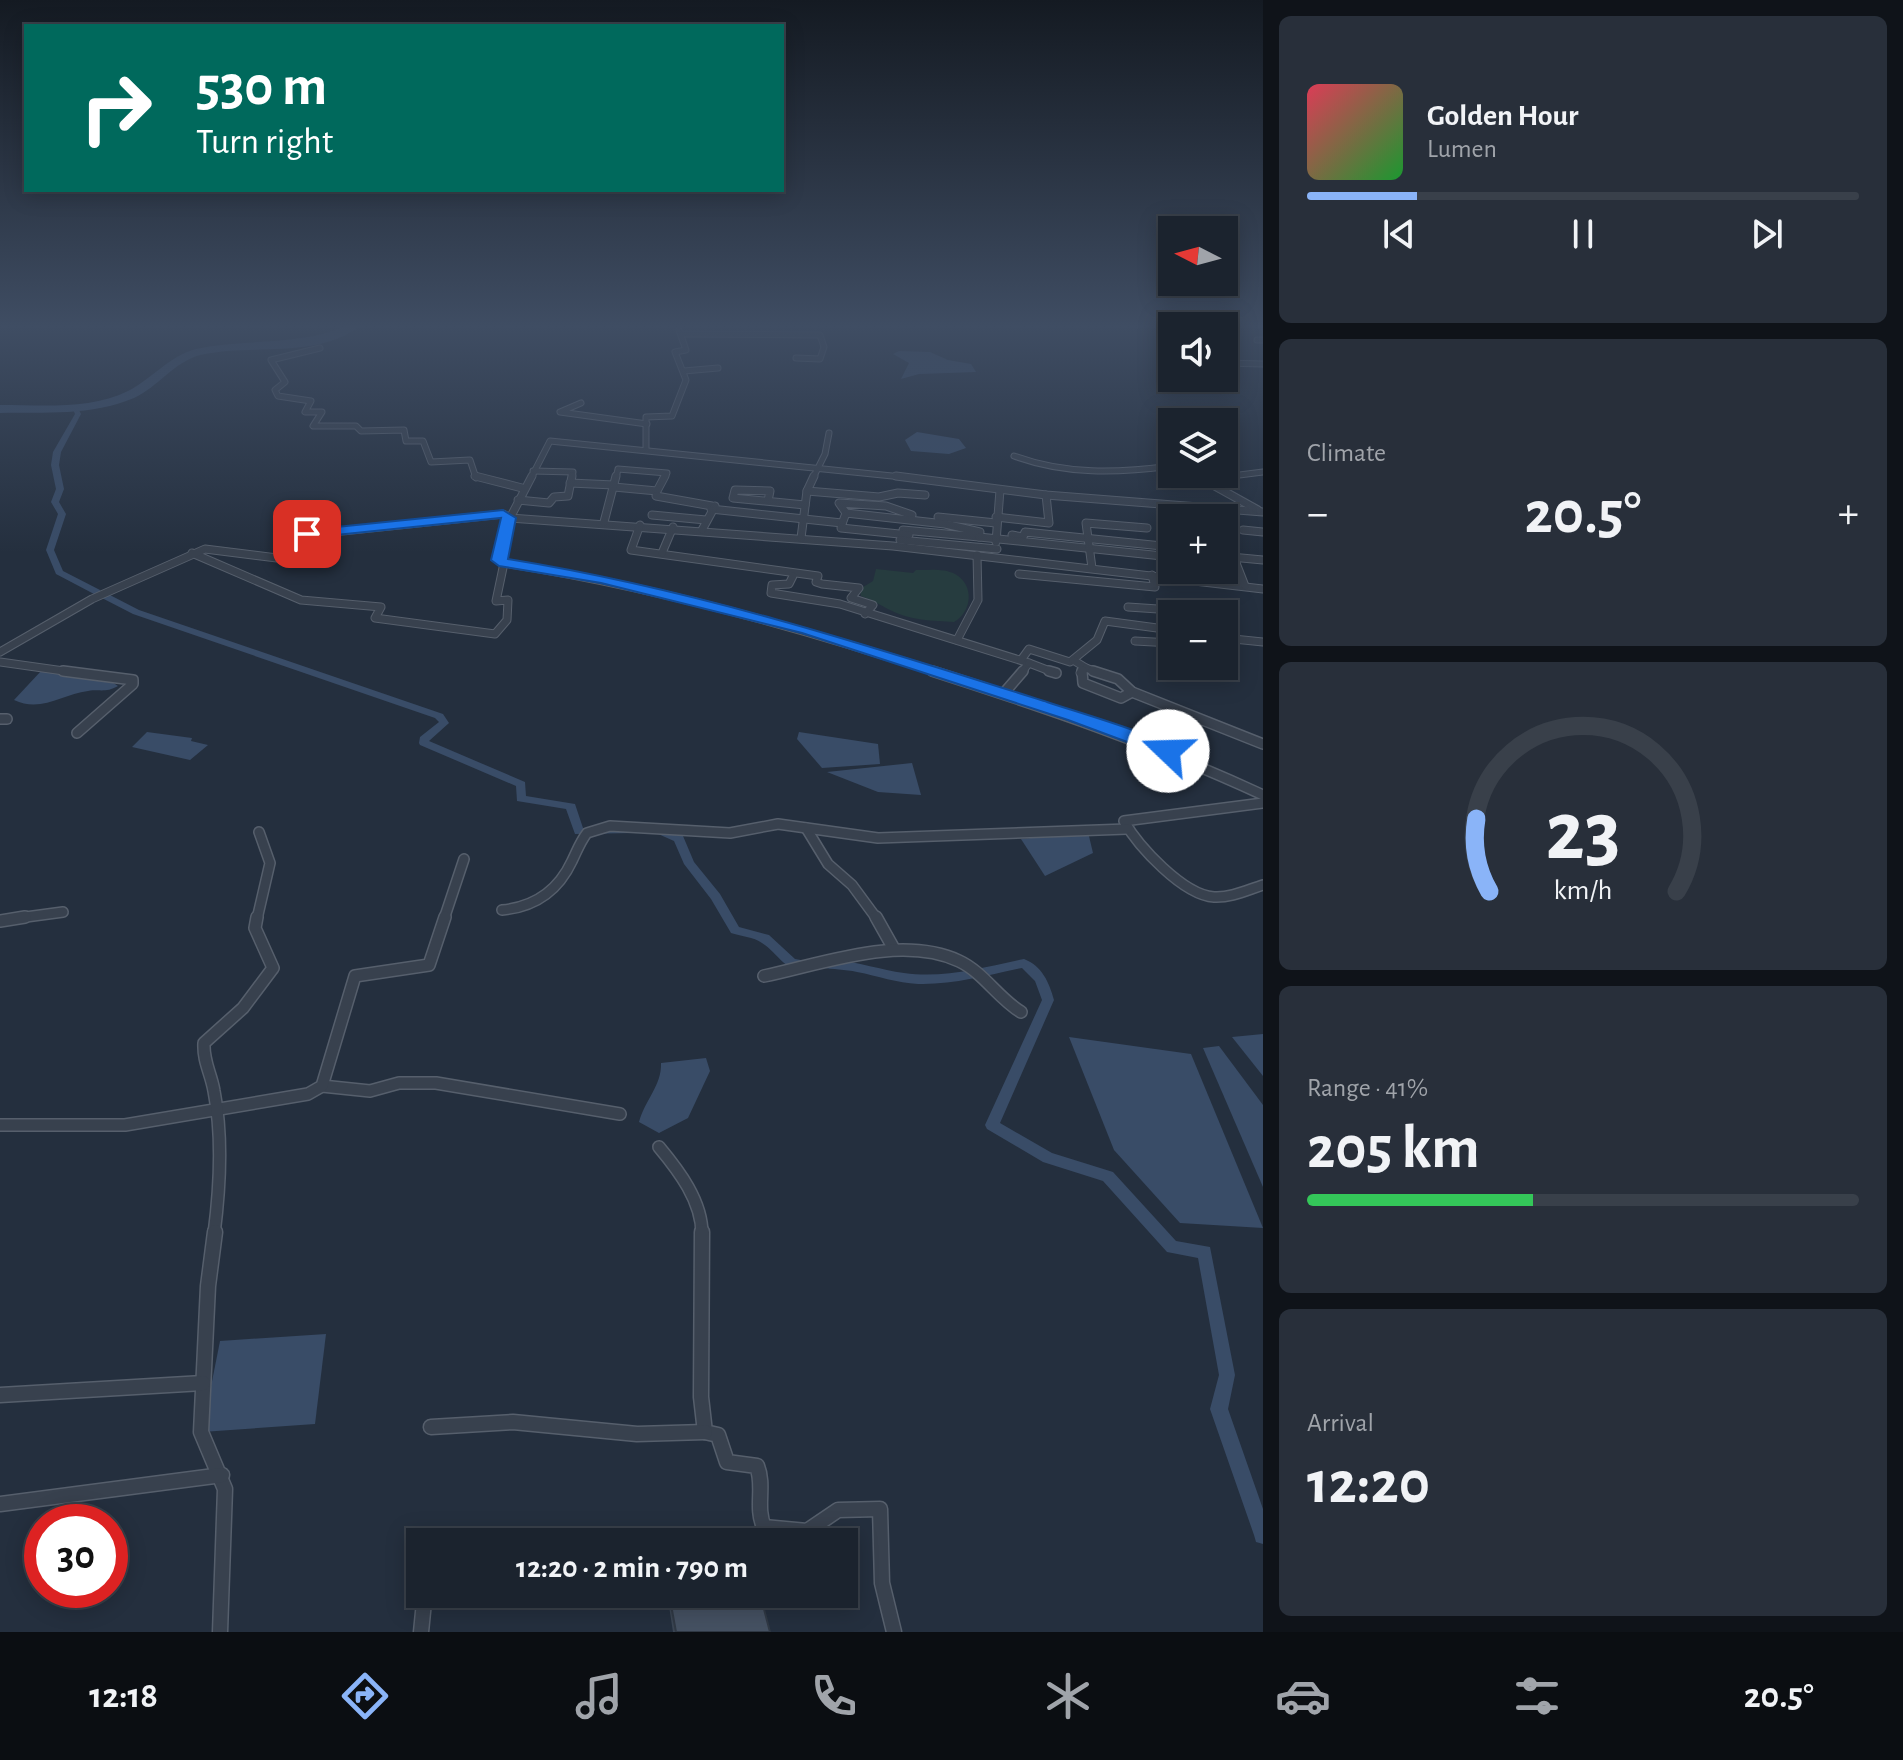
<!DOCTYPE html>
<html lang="en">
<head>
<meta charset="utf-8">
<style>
  :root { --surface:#1b232e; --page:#282f3a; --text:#f1f3f6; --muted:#a0a4aa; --line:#39404a; --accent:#8ab4f8 }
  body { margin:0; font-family:"Alegreya Sans",sans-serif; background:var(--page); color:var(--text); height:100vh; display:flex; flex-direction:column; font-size:30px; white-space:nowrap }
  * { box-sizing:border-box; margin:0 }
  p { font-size:26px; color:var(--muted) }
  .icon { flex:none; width:44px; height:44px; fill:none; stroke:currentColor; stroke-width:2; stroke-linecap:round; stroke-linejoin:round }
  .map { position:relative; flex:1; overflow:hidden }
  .panel { display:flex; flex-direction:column; gap:16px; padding:16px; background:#0f1319; width:640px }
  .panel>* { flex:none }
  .hud { position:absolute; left:24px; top:24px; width:760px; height:168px; border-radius:0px; box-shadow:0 4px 20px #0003,0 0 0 2px var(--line); background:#00695c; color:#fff; overflow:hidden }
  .needle { width:52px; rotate:276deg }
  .tools { position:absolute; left:1158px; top:216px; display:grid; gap:16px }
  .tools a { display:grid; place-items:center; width:80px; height:80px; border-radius:0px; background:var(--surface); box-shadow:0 4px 20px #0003,0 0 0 2px var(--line); font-size:40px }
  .speed { position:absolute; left:24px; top:1504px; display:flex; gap:16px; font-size:40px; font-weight:700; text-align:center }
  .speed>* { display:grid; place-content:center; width:104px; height:104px; border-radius:50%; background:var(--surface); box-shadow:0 4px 20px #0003,0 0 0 2px var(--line); line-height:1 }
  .speed .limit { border:12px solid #d22; background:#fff; color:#111 }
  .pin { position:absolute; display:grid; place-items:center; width:68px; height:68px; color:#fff; margin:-34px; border-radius:16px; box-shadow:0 4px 12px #0006 }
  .me { position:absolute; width:88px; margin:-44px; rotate:291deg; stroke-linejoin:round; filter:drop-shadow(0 0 6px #0008) }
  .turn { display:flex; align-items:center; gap:28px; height:168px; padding:0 40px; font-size:36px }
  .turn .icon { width:104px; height:104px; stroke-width:2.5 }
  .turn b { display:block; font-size:56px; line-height:68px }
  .big { font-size:60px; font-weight:700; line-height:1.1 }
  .panel .widget { flex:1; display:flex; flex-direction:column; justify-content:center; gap:12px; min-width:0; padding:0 28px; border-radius:12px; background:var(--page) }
  .panel .dial { align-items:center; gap:0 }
  .dial svg { height:208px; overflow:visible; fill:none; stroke:var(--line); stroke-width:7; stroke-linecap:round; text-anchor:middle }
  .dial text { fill:var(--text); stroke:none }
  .song { display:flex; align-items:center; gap:24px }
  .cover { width:96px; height:96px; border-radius:12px; background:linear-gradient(135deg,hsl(350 70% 55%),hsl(130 70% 35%)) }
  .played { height:8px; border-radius:4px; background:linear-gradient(90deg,var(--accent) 20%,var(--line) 20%) }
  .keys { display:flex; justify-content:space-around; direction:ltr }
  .heat { display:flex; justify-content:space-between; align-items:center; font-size:44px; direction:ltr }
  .charge { height:12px; border-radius:6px; background:linear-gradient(90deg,#34c759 41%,var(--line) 0) }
  .trip { position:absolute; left:406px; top:1528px; width:452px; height:80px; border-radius:0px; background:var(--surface); box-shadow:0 4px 20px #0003,0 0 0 2px var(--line); font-weight:700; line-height:80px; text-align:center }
  .dock { display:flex; height:128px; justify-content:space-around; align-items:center; background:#0b0e12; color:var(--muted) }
  .dock .icon { width:56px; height:56px }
  .dock .active { color:var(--accent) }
  .dock b { font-size:36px; color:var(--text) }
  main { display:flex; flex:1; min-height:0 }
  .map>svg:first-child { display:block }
  .green { fill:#263c3f }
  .water { fill:#394c67 }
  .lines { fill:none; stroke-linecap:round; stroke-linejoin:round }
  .canal { fill:#394c67; fill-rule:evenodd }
  .river { fill:#394c67; fill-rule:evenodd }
  .minor-far4-casing { stroke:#565f6c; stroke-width:7 }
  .minor-far3-casing { stroke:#565f6c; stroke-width:9 }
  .minor-far2-casing { stroke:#565f6c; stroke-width:12 }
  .minor-far1-casing { stroke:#565f6c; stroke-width:14 }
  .minor-casing { stroke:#565f6c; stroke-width:17 }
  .minor-far4 { stroke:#38414e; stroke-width:5 }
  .minor-far3 { stroke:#38414e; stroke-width:7 }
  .minor-far2 { stroke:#38414e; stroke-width:9 }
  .minor-far1 { stroke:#38414e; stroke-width:11 }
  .minor { stroke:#38414e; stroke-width:14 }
  .wall { fill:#3b4654 }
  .building { fill:#455162; stroke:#303945; stroke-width:2 }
  .route { fill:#1a73e8; stroke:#114b97; stroke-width:2 }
</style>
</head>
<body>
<main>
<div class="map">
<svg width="1263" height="1632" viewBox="0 0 1263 1632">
  <rect width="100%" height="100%" fill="#242f3e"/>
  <!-- green -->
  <path class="green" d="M876 569 913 573 916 570C929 570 944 568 955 574 975 585 972 612 954 622 934 621 908 620 890 610 880 605 873 600 861 596L860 589 873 581Z"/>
  <!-- water -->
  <g class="water">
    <path d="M899 351 930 352 948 360 971 364 976 372 919 374 901 379 909 363 893 354Z"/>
    <path d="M917 432 959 439 966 448 949 454 911 451 905 440Z"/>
    <path d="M42 670 109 680 118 686C106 693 101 689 88 691 63 694 41 713 14 700Z"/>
    <path d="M147 732 192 738 191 741 208 745 190 760 132 747Z"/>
    <path d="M799 732 878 744 880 764 822 768 797 739Z"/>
    <path d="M912 763 921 795 878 792 827 772Z"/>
    <path d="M1088 832 1093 853 1045 876 1021 839Z"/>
    <path d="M1263 1034V1076L1232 1037Z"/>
    <path d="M1069 1037 1191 1054 1263 1228 1180 1223 1114 1150Z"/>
    <path d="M1219 1046 1263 1105V1187L1203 1048Z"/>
    <path d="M706 1058 710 1071 688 1118 659 1133 639 1122C645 1100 662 1085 661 1063Z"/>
    <path d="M326 1334 315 1424 202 1432 220 1341Z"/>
  </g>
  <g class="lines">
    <!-- canal -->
    <g class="canal">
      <path d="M75 405 77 406 81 414 61 452 59 465 64 489 59 502 66 514 54 550 63 571 100 590 101 593H106L139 610 443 714 449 723 429 741 525 782 526 796 575 804 583 828H630L636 831 634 833 575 834 566 809 517 801 516 786 420 745 419 743 420 737 439 722 435 718 133 614 100 597 99 594H94L56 574 46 550 58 514 51 502 56 489 51 465 53 452 75 414 72 407Z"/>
      <path d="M660 828 683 836 694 862 720 894 739 927 769 935 795 959 812 962 814 965 812 968C782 973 783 957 762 943 754 937 740 936 731 933L711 899 684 864 674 841 656 833 654 831Z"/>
      <path d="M1024 959C1042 966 1049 982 1054 1000L1000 1123 1052 1153 1113 1172 1176 1241 1210 1247 1235 1375 1228 1409 1263 1509V1544L1256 1542 1254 1535 1210 1409 1219 1375 1198 1258 1167 1252 1103 1181 1043 1162 987 1129 985 1125 1042 1000 1035 981 1022 968C988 975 953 985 918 984 897 983 878 976 857 972 845 969 833 970 821 967L819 964 821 961 836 960C859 962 881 970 904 973 944 979 985 967 1024 959Z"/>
    </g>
    <!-- river -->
    <path class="river" d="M348 325H361C318 360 251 343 200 355 174 362 158 387 134 398 92 416 44 412 0 413V405C42 405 90 410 128 391 152 379 169 356 196 349 247 338 299 347 348 325Z"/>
    <defs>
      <g id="minor-far4">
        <path d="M681 334 820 335 824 347 820 359 796 358"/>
        <path d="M1257 340H1263"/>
        <path d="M320 348 271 360 285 382 275 390 278 396 311 401 305 412H322L313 426H356L361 431 404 430 406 441H423L431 462 470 460 476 478"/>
        <path d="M1224 363 1263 364"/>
        <path d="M684 371 718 368"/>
        <path d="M581 403 560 412 647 424"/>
        <path d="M646 449V417L672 416 686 380 675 352 686 350 679 330"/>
        <path d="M1014 456C1066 475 1117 473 1172 466"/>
        <path d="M533 471 573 472 572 478"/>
        <path d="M1194 474 1201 478"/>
        <path d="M531 478 550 441 912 478"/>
        <path d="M616 478 618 469 667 473 664 478"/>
        <path d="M813 478 825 454 829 433"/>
        <path d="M1216 478 1263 472"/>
      </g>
      <g id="minor-far3">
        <path d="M475 476 522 488"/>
        <path d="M532 476 510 518 893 546 1263 589"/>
        <path d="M896 476 1046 495 1263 512"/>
        <path d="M1198 476 1204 480 1230 476"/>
        <path d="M1204 480 1258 510"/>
        <path d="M570 483 614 485"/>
        <path d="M614 487 657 491 665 476"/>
        <path d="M807 491 879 497 898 493 925 495"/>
        <path d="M656 496 712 506"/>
        <path d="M518 500 549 503 554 497 568 496 572 476"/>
        <path d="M768 501 770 491 735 490 733 498 805 505"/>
        <path d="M711 509 842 523"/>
        <path d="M846 513 839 503 886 506 912 515"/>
        <path d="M652 515 706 520"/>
        <path d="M938 517 996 523"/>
        <path d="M996 517 1049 523 1046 495"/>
        <path d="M604 522 616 476"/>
        <path d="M842 524 846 513 945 524 980 532 979 537 903 530V534"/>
        <path d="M640 525 631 550 818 576 816 582 822 584 859 588 851 598 873 605 865 614"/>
        <path d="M841 528 909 535"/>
        <path d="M702 530 715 506"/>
        <path d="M1243 530 1263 532"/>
        <path d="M1012 535 1023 537 1025 532 1172 547"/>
        <path d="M979 537 1172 557"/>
        <path d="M801 538 807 491 814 476"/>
        <path d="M900 540 997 549"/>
        <path d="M996 542 1000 490"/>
        <path d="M1224 549 1236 563 1245 586"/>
        <path d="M192 553 301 600 381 607 375 618 495 634 507 620 508 600 496 601 504 563"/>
        <path d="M662 553 673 527"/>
        <path d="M1231 557 1263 560"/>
        <path d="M1092 568 1086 523 1147 528"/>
        <path d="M1019 574 1155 587 1152 575"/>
        <path d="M793 576 789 584 772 585 771 593 840 604 1029 663 1021 673"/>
        <path d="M1128 607 1158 609 1172 617"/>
        <path d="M1224 638 1263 642"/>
        <path d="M957 640 978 600 977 555"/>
        <path d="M1135 641 1172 643"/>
        <path d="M0 652 92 599 205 549 285 559 297 551 305 535 503 514 510 518 498 560 504 563C652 586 796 626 938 673"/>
        <path d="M1021 660 1029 649 1070 662 1097 640 1105 621 1172 630"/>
        <path d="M1073 660 1086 668 1080 673"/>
        <path d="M0 662 78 673"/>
        <path d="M1029 663 1055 673"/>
        <path d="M1086 668 1099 673"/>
      </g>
      <g id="minor-far2">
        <path d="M63 671 133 680V684L77 733"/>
        <path d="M932 671C1047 708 1153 744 1263 795"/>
        <path d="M1049 671 1056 673"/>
        <path d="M1082 671 1083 683 1121 698 1132 692"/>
        <path d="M1093 671 1118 679 1132 692 1263 744"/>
        <path d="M1004 693 1023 671"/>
        <path d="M0 719H7"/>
        <path d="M1263 803 1124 821C1138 846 1183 895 1214 897 1231 898 1247 890 1263 885"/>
        <path d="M806 828 828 864 852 885 877 919"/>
        <path d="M502 910C535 907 558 891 572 861 577 851 580 842 587 833L610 826 730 833 778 824 878 838 1127 829"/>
        <path d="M11 919 63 912"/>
        <path d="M257 919 270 863 259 832"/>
        <path d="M444 919 464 859"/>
      </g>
      <g id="minor-far1">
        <path d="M876 917 894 949"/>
        <path d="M0 921 25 917"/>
        <path d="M764 976C822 964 901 934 959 961 983 972 998 998 1021 1012"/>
        <path d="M322 1086 370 1091 399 1083H436L620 1114"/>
        <path d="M0 1125H125L308 1094 322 1086 355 976 429 965 445 917"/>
        <path d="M659 1147C679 1171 702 1201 702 1234"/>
        <path d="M214 1234C220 1188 223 1137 214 1091 211 1073 203 1062 204 1043L243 1008 273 968 255 928 257 917"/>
      </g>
      <g id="minor">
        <path d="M215 1232 208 1286 201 1432 225 1489 220 1632"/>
        <path d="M702 1232 701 1397 705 1432 718 1435 727 1462 757 1466C765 1486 755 1507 764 1527L807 1531 838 1510 880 1509 882 1583 894 1632"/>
        <path d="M0 1395 203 1383"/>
        <path d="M431 1427 513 1422 637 1434 705 1432"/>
        <path d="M0 1504 222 1475"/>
        <path d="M421 1632 424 1602"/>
      </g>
    </defs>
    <!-- minor-far4 casing -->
    <use href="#minor-far4" class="minor-far4-casing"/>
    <!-- minor-far3 casing -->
    <use href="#minor-far3" class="minor-far3-casing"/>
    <!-- minor-far2 casing -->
    <use href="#minor-far2" class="minor-far2-casing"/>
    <!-- minor-far1 casing -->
    <use href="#minor-far1" class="minor-far1-casing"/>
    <!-- minor casing -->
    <use href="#minor" class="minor-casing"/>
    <!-- minor-far4 -->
    <use href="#minor-far4" class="minor-far4"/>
    <!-- minor-far3 -->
    <use href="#minor-far3" class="minor-far3"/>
    <!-- minor-far2 -->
    <use href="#minor-far2" class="minor-far2"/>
    <!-- minor-far1 -->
    <use href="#minor-far1" class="minor-far1"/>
    <!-- minor -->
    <use href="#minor" class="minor"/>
  </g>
  <!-- wall -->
  <path class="wall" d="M669 1594 770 1632H673L669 1606Z"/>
  <!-- building -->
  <path class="building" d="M669 1594H760L770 1632H676Z"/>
  <!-- sky -->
  <linearGradient id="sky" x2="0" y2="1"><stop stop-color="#141a22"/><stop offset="0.59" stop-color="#3f4d63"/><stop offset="1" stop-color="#3f4d63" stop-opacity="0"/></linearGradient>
  <rect width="1263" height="553" fill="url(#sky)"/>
  <!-- route -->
  <path class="route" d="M503 510 516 518 508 559C694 589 868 645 1047 702 1073 711 1162 736 1177 751L1168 756 1162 755 1068 720 802 633 601 583 499 566 491 560 501 518 307 538 301 534 307 530Z"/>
</svg>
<div class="tools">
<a><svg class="needle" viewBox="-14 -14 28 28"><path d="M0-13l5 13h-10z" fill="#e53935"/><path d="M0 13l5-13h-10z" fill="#a0a4aa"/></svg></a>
<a><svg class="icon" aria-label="sound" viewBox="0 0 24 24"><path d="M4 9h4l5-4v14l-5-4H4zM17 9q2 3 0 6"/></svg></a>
<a><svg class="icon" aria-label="layers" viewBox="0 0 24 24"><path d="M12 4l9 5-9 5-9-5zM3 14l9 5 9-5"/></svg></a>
<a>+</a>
<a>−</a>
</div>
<div class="speed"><div class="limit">30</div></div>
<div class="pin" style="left:307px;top:534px;background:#d93025"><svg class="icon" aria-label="arrive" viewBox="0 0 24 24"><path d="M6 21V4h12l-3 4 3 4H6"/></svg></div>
<svg class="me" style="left:1168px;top:751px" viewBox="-20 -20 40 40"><circle r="19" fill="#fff"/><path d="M0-13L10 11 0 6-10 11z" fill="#1a73e8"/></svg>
<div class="trip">12:20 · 2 min · 790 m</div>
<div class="hud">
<div class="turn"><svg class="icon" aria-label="right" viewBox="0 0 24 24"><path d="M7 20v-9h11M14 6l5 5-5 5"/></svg><div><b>530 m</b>Turn right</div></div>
</div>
</div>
<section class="panel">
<div class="widget">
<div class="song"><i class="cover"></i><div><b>Golden Hour</b><p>Lumen</p></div></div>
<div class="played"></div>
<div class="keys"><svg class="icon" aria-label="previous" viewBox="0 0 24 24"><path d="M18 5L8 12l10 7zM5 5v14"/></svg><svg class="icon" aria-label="pause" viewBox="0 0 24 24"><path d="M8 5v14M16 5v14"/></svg><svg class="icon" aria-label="next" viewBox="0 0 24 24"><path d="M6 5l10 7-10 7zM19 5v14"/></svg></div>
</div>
<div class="widget"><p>Climate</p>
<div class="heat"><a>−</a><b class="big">20.5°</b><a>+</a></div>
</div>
<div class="widget dial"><svg viewBox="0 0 100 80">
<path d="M14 69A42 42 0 1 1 86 69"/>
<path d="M14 69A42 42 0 0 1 9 41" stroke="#8ab4f8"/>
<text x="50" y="56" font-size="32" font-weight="700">23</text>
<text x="50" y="72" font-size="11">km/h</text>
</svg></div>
<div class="widget"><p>Range · 41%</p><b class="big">205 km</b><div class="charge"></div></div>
<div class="widget"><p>Arrival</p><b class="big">12:20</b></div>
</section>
</main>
<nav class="dock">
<b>12:18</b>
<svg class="icon active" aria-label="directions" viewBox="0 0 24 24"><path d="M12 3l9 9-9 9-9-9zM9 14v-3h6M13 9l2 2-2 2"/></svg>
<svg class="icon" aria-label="music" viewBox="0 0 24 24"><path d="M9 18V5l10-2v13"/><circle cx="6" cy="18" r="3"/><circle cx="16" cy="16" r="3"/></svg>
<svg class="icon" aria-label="phone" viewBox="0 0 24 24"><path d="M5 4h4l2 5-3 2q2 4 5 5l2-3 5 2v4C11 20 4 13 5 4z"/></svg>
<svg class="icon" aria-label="climate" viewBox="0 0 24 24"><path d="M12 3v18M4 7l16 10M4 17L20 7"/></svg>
<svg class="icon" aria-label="car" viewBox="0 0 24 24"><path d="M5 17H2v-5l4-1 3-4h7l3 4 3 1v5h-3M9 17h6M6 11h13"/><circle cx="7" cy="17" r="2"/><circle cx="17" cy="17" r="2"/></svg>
<svg class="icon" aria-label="filters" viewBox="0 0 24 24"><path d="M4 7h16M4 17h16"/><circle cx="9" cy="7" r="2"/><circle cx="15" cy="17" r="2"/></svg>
<b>20.5°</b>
</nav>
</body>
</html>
